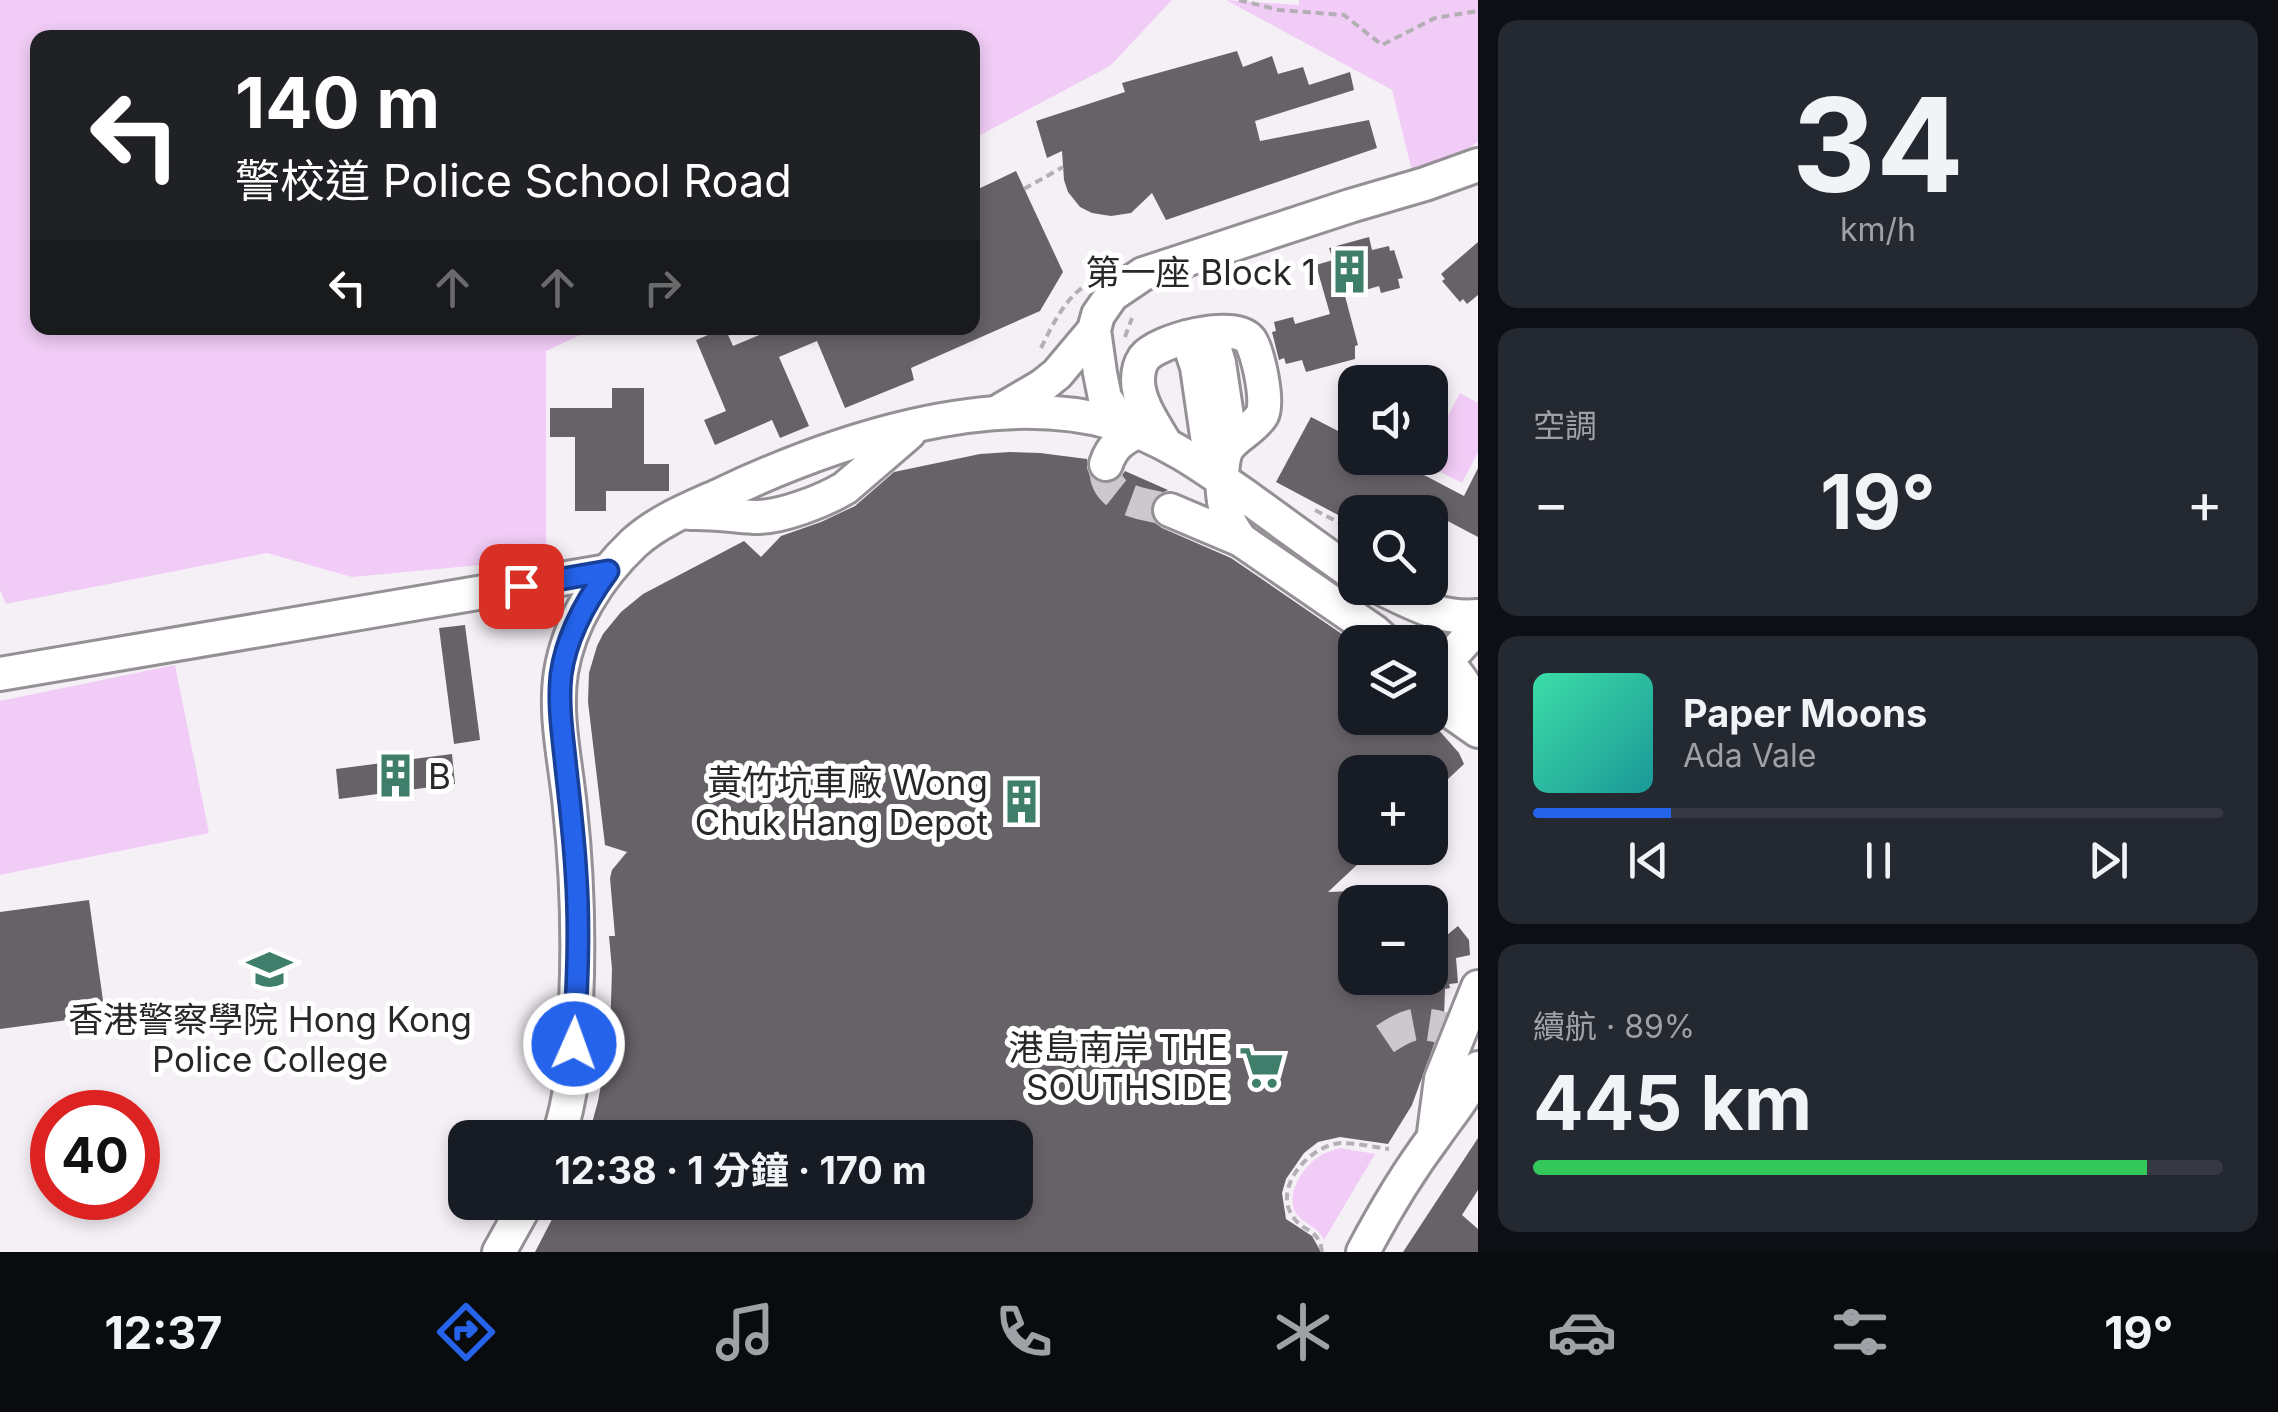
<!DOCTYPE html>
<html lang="zh-TW">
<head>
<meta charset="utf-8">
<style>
  :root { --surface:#171b24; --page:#242831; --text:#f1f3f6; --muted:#9ea1a6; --line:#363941; --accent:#2563eb }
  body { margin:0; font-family:Inter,"Noto Sans TC",sans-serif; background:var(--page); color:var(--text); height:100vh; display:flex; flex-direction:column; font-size:38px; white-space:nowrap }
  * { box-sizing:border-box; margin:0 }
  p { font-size:32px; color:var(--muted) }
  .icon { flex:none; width:55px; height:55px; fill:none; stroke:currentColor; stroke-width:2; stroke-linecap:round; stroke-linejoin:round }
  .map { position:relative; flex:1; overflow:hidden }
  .side { display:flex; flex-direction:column; gap:20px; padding:20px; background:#0d0f14; width:800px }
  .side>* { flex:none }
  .top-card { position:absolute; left:30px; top:30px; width:950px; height:305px; border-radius:20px; box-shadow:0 5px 15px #0003; background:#202124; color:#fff; overflow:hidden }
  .tools { position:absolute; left:1338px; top:365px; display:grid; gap:20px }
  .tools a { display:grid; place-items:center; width:110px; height:110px; border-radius:20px; background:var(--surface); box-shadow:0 5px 15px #0003; font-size:50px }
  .speed { position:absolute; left:30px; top:1090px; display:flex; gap:20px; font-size:50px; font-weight:700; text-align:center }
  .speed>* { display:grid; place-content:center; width:130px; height:130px; border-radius:50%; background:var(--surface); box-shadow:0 5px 15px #0003; line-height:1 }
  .speed .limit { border:15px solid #d22; background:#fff; color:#111 }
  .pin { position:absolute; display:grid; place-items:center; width:85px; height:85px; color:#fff; margin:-42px; border-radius:20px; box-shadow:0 5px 15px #0006 }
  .me { position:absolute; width:110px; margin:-55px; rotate:2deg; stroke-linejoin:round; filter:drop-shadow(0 0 8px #0008) }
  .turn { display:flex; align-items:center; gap:35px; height:210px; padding:0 40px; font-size:45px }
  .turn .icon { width:130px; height:130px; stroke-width:2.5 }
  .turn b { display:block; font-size:70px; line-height:85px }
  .lanes { display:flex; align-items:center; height:95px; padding:0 40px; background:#0003; justify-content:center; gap:50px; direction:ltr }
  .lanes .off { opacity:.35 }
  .big { font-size:75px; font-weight:700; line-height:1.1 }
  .side .widget { flex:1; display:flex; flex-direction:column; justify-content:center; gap:15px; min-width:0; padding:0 35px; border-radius:20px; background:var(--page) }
  .side .dial { align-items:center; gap:0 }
  .dial b { font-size:130px; line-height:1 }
  .song { display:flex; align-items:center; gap:30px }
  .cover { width:120px; height:120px; border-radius:15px; background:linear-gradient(135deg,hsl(160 70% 55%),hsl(180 70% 35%)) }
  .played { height:10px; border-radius:5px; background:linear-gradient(90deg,var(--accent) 20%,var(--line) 20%) }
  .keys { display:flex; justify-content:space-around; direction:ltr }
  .heat { display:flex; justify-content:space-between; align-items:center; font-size:55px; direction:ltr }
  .charge { height:15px; border-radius:8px; background:linear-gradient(90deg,#34c759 89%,var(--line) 0) }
  .trip { position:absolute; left:448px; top:1120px; width:585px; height:100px; border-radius:20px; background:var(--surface); box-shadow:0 5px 15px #0003; font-weight:700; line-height:100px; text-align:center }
  .tabs { display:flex; height:160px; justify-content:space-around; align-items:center; background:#090b0e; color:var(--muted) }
  .tabs .icon { width:70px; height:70px }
  .tabs .active { color:var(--accent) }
  .tabs b { font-size:45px; color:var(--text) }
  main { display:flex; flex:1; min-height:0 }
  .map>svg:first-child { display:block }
  .green { fill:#f1ccf6 }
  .building { fill:#676268 }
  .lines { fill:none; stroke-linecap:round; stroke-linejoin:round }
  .minor-tunnel { stroke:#ccc8cd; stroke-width:32; stroke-dasharray:32 16; stroke-linecap:butt }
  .minor-casing { stroke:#959096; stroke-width:38 }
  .path { stroke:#b3afb4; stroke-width:4; stroke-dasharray:8 5; stroke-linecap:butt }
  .minor { stroke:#fff; stroke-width:32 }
  .route-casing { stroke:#184099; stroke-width:25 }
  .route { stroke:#2563eb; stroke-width:18 }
  .labels { text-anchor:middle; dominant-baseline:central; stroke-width:10; stroke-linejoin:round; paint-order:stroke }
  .poi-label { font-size:35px; fill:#29272a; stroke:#fff; text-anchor:end }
</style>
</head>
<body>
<main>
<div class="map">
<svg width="1478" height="1252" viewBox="0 0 1478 1252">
  <rect width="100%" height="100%" fill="#f5f0f6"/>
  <!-- green -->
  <g class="green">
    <path d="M0 0H1172L1110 66 973 139 972 38H38V328H595L546 351V559L352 577 267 553 6 604 0 590Z"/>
    <path d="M1226 0 1299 5V0H1478V142L1415 183 1392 90Z"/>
    <path d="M1460 393 1478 403V452L1462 483 1423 463 1426 458H1430V450Z"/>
    <path d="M175 665 209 833 0 875V701Z"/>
    <path d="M1340 1148 1375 1154 1324 1240C1318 1226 1303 1224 1296 1213 1284 1192 1306 1162 1325 1153 1329 1151 1335 1150 1340 1148Z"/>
  </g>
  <!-- building -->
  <g class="building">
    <path d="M1237 51 1243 67 1272 56 1278 74 1303 67 1309 85 1350 72 1354 90 1255 121 1260 141 1369 120 1377 148 1166 220 1152 193 1131 213 1111 216 1092 213 1080 207 1068 192 1064 180 1062 151 1047 158 1036 121 1125 92 1122 83Z"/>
    <path d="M1016 171 1063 272 1040 311 911 368 914 380 845 408 817 341 779 357 809 426 780 438 772 420 715 445 704 420 726 411 696 340 725 328 733 346 776 328H972V192Z"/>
    <path d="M1369 237 1372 250 1389 246 1390 251 1394 250 1403 278 1398 279 1400 288 1381 293 1379 286 1345 296 1358 345 1355 346V359L1306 372 1302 360 1286 364 1284 358 1279 360 1272 332 1276 331 1274 322 1293 317 1295 324 1330 314 1316 265 1333 260 1329 248Z"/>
    <path d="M1478 242V295L1467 304 1463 299 1460 302 1442 281 1445 279 1441 274Z"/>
    <path d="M612 388H644V464H669V491H606V511H575V437H550V408H612Z"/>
    <path d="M1355 405V458H1409L1405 465 1464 496 1478 468V537L1404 498 1396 512H1355V524L1276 482 1311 417 1340 432Z"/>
    <path d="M1010 452 1040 453 1087 459V468L1090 476 1098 482 1110 483 1119 479 1125 471 1168 490 1157 495 1151 503 1150 513 1155 523 1162 528 1231 558 1355 643V718H1428L1459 753 1464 764 1430 796V772H1355V848H1375L1328 892 1355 891V978H1430V915L1447 935 1458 926 1469 940 1470 955 1456 958 1458 983 1449 984 1450 988 1445 989 1444 1017 1412 1105 1388 1144 1340 1137 1318 1142 1304 1153 1286 1179 1282 1193 1286 1219 1312 1236 1321 1252H535L561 1202H1015V1138H588L598 1101 610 1036 612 969 609 936H615L610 878 612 870 627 852 605 845 588 702 589 673 597 646 603 634 621 612 643 594 744 541 761 557 781 536 821 522 855 506 894 472 980 454Z"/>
    <path d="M465 625 480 740 454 744 439 628Z"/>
    <path d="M452 754 455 784 339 799 336 769Z"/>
    <path d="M89 900 105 1015 0 1029V912Z"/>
    <path d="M1478 1138V1190L1462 1215 1478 1229V1252H1403Z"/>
  </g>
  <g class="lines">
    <!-- minor-tunnel -->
    <g class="minor-tunnel">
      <path d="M1106 464C1101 501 1142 503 1170 510"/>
      <path d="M1385 1039C1409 1023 1417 1021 1444 1028"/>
    </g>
    <defs>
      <g id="minor">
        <path d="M1210 333 1219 363 1231 443"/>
        <path d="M1187 337 1197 367 1207 436 1222 456"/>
        <path d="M1001 410 1042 386 1057 374 1094 330"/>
        <path d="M1134 428 1113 410 1105 398 1100 373 1094 330 1098 315 1112 295 1143 274 1350 206 1425 184 1478 165"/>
        <path d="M1165 443C1154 424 1138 402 1138 380 1138 373 1140 364 1144 358 1158 340 1235 320 1250 340 1258 352 1269 402 1262 415 1255 427 1238 435 1229 446 1218 460 1222 503 1229 520 1232 528 1236 533 1241 540"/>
        <path d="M1106 464C1112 446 1121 440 1138 431"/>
        <path d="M1170 510 1241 540 1375 632 1386 642"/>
        <path d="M690 513C714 512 731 516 754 517 780 518 823 501 845 488L909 433"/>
        <path d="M1381 588C1412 603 1442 620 1478 616"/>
        <path d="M1430 644C1451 665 1470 687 1478 715"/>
        <path d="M0 674 608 571"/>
        <path d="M1430 679 1478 627"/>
        <path d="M1430 688 1448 710 1478 731"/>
        <path d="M1434 1133 1441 1079 1478 987"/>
        <path d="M558 1138C574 1092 574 1052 576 1004 579 938 577 873 570 808 566 764 554 716 561 672 569 623 598 577 634 543 658 521 691 508 720 495 832 442 989 388 1113 423 1165 438 1207 469 1251 500 1285 525 1320 550 1355 575"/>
        <path d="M499 1252 527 1202"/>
        <path d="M1363 1252C1384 1212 1408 1172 1435 1136 1450 1114 1468 1094 1478 1068"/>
      </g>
    </defs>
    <!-- minor casing -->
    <use href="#minor" class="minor-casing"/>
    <!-- path -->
    <g class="path">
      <path d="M1239 0 1279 10 1344 15 1382 45 1435 18 1478 11"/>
      <path d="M1024 189 1063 167"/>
      <path d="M1125 337 1132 318"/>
      <path d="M1041 348C1052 326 1063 302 1083 287"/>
      <path d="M1315 510 1355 531"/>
      <path d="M1322 1252C1319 1228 1304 1233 1293 1217 1272 1187 1310 1145 1341 1143 1356 1143 1374 1147 1389 1149"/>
    </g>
    <!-- minor -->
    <use href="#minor" class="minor"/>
  </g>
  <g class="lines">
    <defs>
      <path id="route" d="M521 586 608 571C586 601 566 637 561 675 558 703 562 731 565 759 569 797 574 836 576 874 580 931 577 987 574 1044"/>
    </defs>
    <!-- route casing -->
    <use href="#route" class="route-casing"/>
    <!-- route -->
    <use href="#route" class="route"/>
  </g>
  <!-- icons -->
  <defs>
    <symbol id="building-bare" viewBox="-9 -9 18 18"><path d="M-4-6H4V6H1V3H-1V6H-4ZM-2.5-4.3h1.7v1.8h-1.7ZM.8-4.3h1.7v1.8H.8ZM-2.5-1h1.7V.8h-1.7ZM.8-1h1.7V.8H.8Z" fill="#3f7e6b" stroke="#fff" stroke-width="2.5" paint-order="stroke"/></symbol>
    <symbol id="university-bare" viewBox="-9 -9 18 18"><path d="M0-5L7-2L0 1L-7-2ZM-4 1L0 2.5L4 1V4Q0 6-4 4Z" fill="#3f7e6b" stroke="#fff" stroke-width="2.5" paint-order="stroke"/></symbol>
    <symbol id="supermarket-bare" viewBox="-9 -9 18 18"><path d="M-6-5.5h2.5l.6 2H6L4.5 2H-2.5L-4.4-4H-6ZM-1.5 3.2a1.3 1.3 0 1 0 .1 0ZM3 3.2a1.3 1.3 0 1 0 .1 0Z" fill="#3f7e6b" stroke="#fff" stroke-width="2.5" paint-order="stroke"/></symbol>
  </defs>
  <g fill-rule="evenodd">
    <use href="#building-bare" x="1318" y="240" width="63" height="63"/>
    <use href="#building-bare" x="364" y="744" width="63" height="63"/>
    <use href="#building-bare" x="990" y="770" width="63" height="63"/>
    <use href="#university-bare" x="238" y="938" width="63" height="63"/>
    <use href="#supermarket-bare" x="1230" y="1036" width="63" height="63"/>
  </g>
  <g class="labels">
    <!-- poi labels -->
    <g class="poi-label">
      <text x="1316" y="272">第一座 Block 1</text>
      <text x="428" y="776" text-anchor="start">B</text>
      <text x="988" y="782">黃竹坑車廠 Wong<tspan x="988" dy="40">Chuk Hang Depot</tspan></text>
      <text x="270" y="1019" text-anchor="middle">香港警察學院 Hong Kong<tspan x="270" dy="40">Police College</tspan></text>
      <text x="1228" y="1047">港島南岸 THE<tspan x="1228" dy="40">SOUTHSIDE</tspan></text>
    </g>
  </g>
</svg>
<div class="tools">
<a><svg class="icon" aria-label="sound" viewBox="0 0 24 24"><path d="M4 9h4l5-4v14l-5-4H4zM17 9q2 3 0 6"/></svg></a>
<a><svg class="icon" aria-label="search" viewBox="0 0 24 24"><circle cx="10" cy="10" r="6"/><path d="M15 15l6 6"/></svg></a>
<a><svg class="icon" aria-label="layers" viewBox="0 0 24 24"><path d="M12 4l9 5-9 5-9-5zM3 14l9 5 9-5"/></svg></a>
<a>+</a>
<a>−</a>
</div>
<div class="speed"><div class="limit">40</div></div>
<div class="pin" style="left:521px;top:586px;background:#d93025"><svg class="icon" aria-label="arrive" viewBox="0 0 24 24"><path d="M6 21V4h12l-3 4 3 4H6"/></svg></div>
<svg class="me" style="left:574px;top:1044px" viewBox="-20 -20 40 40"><circle r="17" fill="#2563eb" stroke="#fff" stroke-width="3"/><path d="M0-11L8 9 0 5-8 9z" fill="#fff"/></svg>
<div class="trip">12:38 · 1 分鐘 · 170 m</div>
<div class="top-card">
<div class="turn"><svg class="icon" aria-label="left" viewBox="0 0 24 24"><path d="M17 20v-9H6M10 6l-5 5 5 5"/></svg><div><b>140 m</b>警校道 Police School Road</div></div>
<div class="lanes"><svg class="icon" aria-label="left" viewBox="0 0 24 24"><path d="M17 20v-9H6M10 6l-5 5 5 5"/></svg><svg class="icon off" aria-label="ahead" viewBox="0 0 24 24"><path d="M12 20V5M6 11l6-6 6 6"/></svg><svg class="icon off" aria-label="ahead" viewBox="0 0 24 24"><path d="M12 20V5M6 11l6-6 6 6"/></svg><svg class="icon off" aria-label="right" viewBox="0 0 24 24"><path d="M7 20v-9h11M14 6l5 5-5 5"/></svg></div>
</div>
</div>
<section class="side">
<div class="widget dial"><b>34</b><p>km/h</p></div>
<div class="widget"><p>空調</p>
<div class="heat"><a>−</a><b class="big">19°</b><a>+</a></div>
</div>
<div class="widget">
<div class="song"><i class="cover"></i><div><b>Paper Moons</b><p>Ada Vale</p></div></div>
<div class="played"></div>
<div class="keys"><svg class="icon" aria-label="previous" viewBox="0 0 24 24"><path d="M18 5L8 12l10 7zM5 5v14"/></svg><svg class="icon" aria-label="pause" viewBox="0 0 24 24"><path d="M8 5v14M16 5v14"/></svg><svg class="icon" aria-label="next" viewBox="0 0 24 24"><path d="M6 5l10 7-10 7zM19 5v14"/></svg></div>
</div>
<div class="widget"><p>續航 · 89%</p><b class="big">445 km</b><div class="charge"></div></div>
</section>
</main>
<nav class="tabs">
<b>12:37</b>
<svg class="icon active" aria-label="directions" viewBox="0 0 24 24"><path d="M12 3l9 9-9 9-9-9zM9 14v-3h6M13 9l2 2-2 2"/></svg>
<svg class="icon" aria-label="music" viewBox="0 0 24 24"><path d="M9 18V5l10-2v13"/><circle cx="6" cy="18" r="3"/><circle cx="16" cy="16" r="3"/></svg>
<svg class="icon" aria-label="phone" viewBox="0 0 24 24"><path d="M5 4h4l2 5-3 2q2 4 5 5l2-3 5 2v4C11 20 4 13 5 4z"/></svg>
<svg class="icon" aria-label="climate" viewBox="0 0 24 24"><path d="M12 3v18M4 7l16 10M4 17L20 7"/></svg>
<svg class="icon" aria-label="car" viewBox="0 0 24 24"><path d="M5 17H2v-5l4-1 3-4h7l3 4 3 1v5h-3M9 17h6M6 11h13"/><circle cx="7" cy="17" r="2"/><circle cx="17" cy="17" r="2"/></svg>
<svg class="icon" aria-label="filters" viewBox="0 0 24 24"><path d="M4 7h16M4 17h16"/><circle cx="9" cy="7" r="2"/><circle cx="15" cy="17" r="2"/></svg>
<b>19°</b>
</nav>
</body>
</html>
